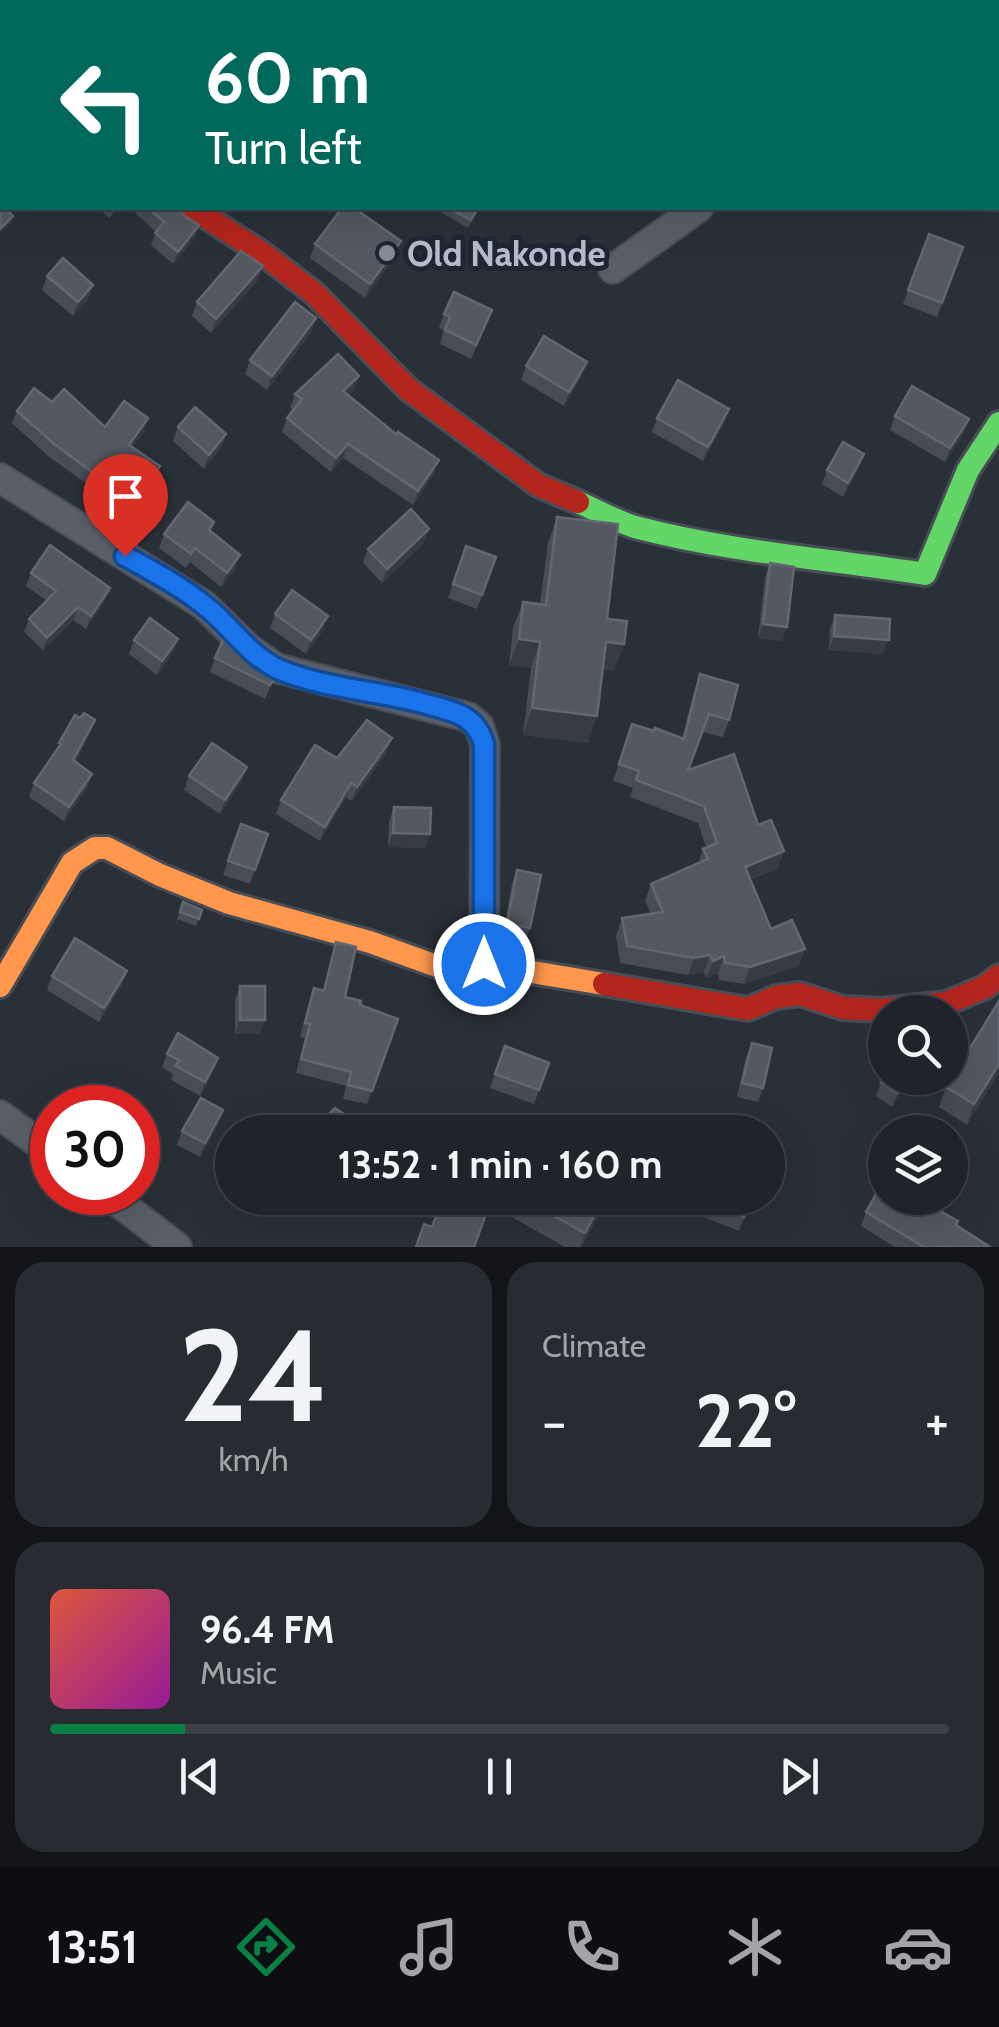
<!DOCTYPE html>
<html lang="en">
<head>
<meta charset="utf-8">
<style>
  :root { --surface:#20242a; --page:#282c32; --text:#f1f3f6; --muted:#a2a4a8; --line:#3d4147; --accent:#0b8043 }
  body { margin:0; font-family:Cabin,sans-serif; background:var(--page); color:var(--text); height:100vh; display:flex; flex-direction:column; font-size:38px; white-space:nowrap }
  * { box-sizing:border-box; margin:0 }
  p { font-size:32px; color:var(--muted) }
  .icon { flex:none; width:55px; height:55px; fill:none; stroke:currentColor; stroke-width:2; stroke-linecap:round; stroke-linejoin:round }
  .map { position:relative; height:1247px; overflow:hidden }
  .details { display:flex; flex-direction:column; gap:15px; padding:15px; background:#121417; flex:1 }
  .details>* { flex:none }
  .top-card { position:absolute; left:0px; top:0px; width:1000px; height:210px; box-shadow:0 10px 40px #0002,0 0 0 2px var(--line); background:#00695c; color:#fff; overflow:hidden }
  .controls { position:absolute; left:868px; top:995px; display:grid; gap:20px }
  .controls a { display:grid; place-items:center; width:100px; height:100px; border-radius:50%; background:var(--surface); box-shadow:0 10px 40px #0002,0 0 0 2px var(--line); font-size:50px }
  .speed { position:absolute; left:30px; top:1085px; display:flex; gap:20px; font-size:50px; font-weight:700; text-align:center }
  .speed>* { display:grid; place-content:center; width:130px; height:130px; border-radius:50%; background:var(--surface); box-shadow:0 10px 40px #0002,0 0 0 2px var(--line); line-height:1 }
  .speed .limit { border:15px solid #d22; background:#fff; color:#111 }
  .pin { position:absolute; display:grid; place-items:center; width:85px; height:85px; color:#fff; margin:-102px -42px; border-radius:50% 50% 50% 0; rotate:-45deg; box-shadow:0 0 10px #0007 }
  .pin .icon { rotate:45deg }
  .me { position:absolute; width:110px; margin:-55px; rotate:0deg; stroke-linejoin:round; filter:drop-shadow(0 0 8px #0008) }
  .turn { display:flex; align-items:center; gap:35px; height:210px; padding:0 40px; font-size:45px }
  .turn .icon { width:130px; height:130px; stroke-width:2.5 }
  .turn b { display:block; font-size:70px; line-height:85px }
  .big { font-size:75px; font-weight:800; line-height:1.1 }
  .details .widget { flex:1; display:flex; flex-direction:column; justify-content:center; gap:15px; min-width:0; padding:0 35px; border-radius:30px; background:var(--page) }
  .details .dial { align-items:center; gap:0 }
  .dial b { font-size:130px; line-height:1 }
  .song { display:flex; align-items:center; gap:30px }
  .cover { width:120px; height:120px; border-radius:15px; background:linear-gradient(135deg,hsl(10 70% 55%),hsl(300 70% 35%)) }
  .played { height:10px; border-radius:5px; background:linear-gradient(90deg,var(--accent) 15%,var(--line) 15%) }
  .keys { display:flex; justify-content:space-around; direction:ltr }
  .heat { display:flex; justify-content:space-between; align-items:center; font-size:55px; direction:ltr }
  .details .tiles { flex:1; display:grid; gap:15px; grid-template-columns:1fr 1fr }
  .widget:last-child { grid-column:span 2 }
  .trip { position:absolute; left:215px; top:1115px; width:570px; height:100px; border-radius:50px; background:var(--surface); box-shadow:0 10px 40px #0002,0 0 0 2px var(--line); font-weight:800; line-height:100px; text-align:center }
  .dock { display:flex; height:160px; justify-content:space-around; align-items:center; background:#0d0e11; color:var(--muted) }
  .dock .icon { width:70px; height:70px }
  .dock .current { color:var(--accent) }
  .dock b { font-size:45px; color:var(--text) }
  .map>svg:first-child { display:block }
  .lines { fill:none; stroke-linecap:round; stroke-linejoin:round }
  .street-casing { stroke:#484c55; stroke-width:32 }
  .fast-casing { stroke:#484c55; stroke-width:28 }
  .slow-casing { stroke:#484c55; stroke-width:28 }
  .jam-casing { stroke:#484c55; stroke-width:28 }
  .street { stroke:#5a5e66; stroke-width:28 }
  .fast { stroke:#63d668; stroke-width:22 }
  .slow { stroke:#ff974d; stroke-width:22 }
  .jam { stroke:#b3261e; stroke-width:22 }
  .wall { fill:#474c55 }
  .shaded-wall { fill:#373c44 }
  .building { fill:#535861; stroke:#626872; stroke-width:2.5 }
  .route-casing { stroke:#114b97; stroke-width:25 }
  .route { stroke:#1a73e8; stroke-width:18 }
  .poi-dot { fill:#848b96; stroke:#1d2633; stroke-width:4 }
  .labels { text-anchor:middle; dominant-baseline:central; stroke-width:10; stroke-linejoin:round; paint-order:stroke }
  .poi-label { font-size:35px; font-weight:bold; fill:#b4bcc9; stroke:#1d2633; text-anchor:start }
</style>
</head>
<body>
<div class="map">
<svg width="999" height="1247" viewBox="0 0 999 1247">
  <rect width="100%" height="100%" fill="#2a3038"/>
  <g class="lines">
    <defs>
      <g id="street">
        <path d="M38 2 40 0"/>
        <path d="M998 6 999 5"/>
        <path d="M0 12 2 15"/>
        <path d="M0 78 2 72"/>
        <path d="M613 269 698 208"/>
        <path d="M0 478 204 605 248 648 276 668 468 717 479 726 485 744 484 964"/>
        <path d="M0 1115 52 1153"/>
        <path d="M105 1192 177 1247"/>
      </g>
      <path id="fast" d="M578 502C596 510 616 521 635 527 730 552 828 559 925 574L968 470 999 423"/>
      <path id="slow" d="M0 986 72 863 95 848H107L160 875 229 903 370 942 445 969 484 964 604 984"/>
      <g id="jam">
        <path d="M192 208 262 253 314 293 408 389 538 485 578 502"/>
        <path d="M604 984 748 1009 776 997 800 994 843 1008 882 1010 947 1003 985 987 999 976"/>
      </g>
    </defs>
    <!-- street casing -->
    <use href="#street" class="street-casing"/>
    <!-- fast casing -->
    <use href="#fast" class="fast-casing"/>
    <!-- slow casing -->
    <use href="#slow" class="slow-casing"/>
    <!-- jam casing -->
    <use href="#jam" class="jam-casing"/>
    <!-- street -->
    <use href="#street" class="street"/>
    <!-- fast -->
    <use href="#fast" class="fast"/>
    <!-- slow -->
    <use href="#slow" class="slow"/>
    <!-- jam -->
    <use href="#jam" class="jam"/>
  </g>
  <!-- wall -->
  <g class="wall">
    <path d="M669 0H711L710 2H671Z"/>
    <path d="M98 208H117L109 218Z"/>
    <path d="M130 208H178L183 215 199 225 195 238 173 264 151 245 156 232Z"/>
    <path d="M440 208H479L468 228 439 211Z"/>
    <path d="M929 234 963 247 937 317 903 304Z"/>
    <path d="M401 241 396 255 365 298 310 258 315 244Z"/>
    <path d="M47 276 93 285 88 299 73 316 42 290Z"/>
    <path d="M258 280 211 333 192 316 197 302Z"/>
    <path d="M492 310 471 359 440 344 444 330 439 328 444 314Z"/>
    <path d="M311 332 267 390 245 374 250 360Z"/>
    <path d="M526 366 582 376 564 406 521 380Z"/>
    <path d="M359 376 354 390 348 395 434 474 413 505 343 458 331 472 282 432 287 418 293 410 290 408 295 394Z"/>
    <path d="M52 402 105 427 144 431 132 447 160 466 156 478 131 516 48 456 12 423 17 411Z"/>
    <path d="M895 416 964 433 945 462 890 430Z"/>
    <path d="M657 418 724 423 703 461 652 432Z"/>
    <path d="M178 427 226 434 221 448 204 469 173 441Z"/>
    <path d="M859 468 843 497 822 484 827 470Z"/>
    <path d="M557 517 607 619 624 644 614 670 603 669 588 743 523 735 531 668 509 665 513 628 523 602 540 604 548 543Z"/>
    <path d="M211 532 235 569 221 587 190 562 186 568 159 548 164 534Z"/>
    <path d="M424 543 382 583 363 563 368 549Z"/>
    <path d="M466 546 496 557 477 609 448 598Z"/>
    <path d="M770 563 782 641 758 638 765 577Z"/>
    <path d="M31 573 105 601 86 629 73 620 43 650 24 632 29 619 47 601 26 586Z"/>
    <path d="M275 614 323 630 306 654 270 628Z"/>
    <path d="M835 615 883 654 829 650 830 629Z"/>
    <path d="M134 640 173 653 157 675 129 654Z"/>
    <path d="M215 658 277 671 265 699 210 672Z"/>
    <path d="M700 674 729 720 723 737 703 732 688 770 758 825 784 851 778 868 750 880 771 929 805 949 798 966 744 984 719 980 718 973 706 978 704 972 688 975 620 963 616 936 622 918 651 914 645 901 651 884 698 864 703 849 706 847 698 823 630 797 633 788 613 781 632 724 682 738 694 692Z"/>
    <path d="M80 718 95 720 90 734 75 762 92 774 87 788 64 821 29 797 34 783 55 754 59 743Z"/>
    <path d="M387 752 352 801 346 797 320 841 276 814 281 800 337 758Z"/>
    <path d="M247 767 242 781 220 814 184 790 189 776Z"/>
    <path d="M394 807 430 834 425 848 388 847 389 821Z"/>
    <path d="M241 824 268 834 250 884 223 875Z"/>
    <path d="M517 870 530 928 525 942 502 938 512 884Z"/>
    <path d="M183 902 202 910 196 926 177 919Z"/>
    <path d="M336 942 345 997 360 1005 398 1019 367 1104 343 1099 346 1086 296 1073 305 1038 300 1037 309 1002 314 988 323 991Z"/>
    <path d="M127 971 122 985 99 1022 47 990 52 976Z"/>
    <path d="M240 986 260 1034H235V1000Z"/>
    <path d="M752 1043 763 1088 758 1102 737 1097 746 1057Z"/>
    <path d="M505 1046 549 1063 534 1104 490 1088Z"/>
    <path d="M167 1054 218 1058 213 1072 200 1096 171 1080 173 1074 162 1067Z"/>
    <path d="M999 1072 967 1125 939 1107 946 1087Z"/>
    <path d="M885 1078H911L892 1107 876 1096 881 1082Z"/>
    <path d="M223 1110 218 1124 200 1157 177 1145 182 1131Z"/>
    <path d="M517 1198H606L601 1211 581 1247H565L510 1216Z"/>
    <path d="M705 1198H752L739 1231 699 1215Z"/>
    <path d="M866 1212 956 1226 990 1247H895L861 1226Z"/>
  </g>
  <!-- shaded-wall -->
  <g class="shaded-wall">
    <path d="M408 0H423L422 2H402Z"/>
    <path d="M13 216 11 223 0 233V229Z"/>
    <path d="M199 225 195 238 173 264 178 252Z"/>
    <path d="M401 241 396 255 365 298 370 284Z"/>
    <path d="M263 266 258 280 211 333 216 319Z"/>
    <path d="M93 285 88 299 73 316 78 302Z"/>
    <path d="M316 318 311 332 267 390 272 376Z"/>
    <path d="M587 362 582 376 564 406 569 392Z"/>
    <path d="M359 376 354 390 338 405 343 391Z"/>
    <path d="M729 409 724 423 703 461 708 447Z"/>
    <path d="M148 418 144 431 124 458 129 445Z"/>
    <path d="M969 419 964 433 945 462 950 448Z"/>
    <path d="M226 434 221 448 204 469 209 455Z"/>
    <path d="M348 444 343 458 331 472 336 458Z"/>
    <path d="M864 454 859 468 843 497 848 483Z"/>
    <path d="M439 460 434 474 413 505 418 491Z"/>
    <path d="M160 466 156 478 131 516 135 504Z"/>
    <path d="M429 529 424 543 382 583 387 569Z"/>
    <path d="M240 555 235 569 221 587 227 573Z"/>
    <path d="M110 588 105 601 86 629 91 616Z"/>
    <path d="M78 607 73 620 43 650 47 638Z"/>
    <path d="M328 616 323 630 306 654 311 640Z"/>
    <path d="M763 624 787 627 782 641 758 638Z"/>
    <path d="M834 636 889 640 883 654 829 650Z"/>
    <path d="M178 639 173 653 157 675 162 661Z"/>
    <path d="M519 639 540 642 531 668 509 665Z"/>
    <path d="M606 642 624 644 614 670 596 668Z"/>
    <path d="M532 708 597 716 588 743 523 735Z"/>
    <path d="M95 720 90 734 68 774 73 760Z"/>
    <path d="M392 738 387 752 352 801 357 787Z"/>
    <path d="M247 767 242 781 220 814 225 800Z"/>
    <path d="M92 774 87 788 64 821 69 807Z"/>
    <path d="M351 783 346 797 320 841 325 827Z"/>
    <path d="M393 833 430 834 425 848 388 847Z"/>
    <path d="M784 851 778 868 739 884 745 867Z"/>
    <path d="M805 949 798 966 744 984 750 967Z"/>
    <path d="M710 955 704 972 688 975 694 958Z"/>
    <path d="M724 956 718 973 706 978 713 961Z"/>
    <path d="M127 971 122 985 99 1022 104 1008Z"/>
    <path d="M240 1020H265L260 1034H235Z"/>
    <path d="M218 1058 213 1072 200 1096 205 1082Z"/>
    <path d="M999 1064V1072L967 1125 974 1104Z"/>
    <path d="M907 1078H911L892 1107 897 1093Z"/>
    <path d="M223 1110 218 1124 200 1157 205 1143Z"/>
    <path d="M604 1198H606L601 1211 580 1247 585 1233Z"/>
  </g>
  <!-- building -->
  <g class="building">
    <path d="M176 0H210L213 2H174Z"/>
    <path d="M312 0H329L330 2H307Z"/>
    <path d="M408 0 402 2H357L355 1Z"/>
    <path d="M686 0H702L699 2H688Z"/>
    <path d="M792 0H870L872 2H786Z"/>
    <path d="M998 60 999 61V86H998Z"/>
    <path d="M0 202 2 208H5L13 216 0 229Z"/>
    <path d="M148 208H178L183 215 199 225 178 252 155 233 164 222Z"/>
    <path d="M342 208H354L401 241 370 284 315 244Z"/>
    <path d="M448 208H478L471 220Z"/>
    <path d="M929 234 963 247 942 303 908 290Z"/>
    <path d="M241 251 263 266 216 319 197 302Z"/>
    <path d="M63 258 93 285 78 302 47 276Z"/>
    <path d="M454 292 492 310 476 345 445 330 450 317 444 314Z"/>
    <path d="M295 302 316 318 272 376 250 360Z"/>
    <path d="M544 336 587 362 569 392 526 366Z"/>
    <path d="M338 354 359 376 343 391 397 435 398 432 439 460 418 491 348 444 336 458 287 418 302 399 295 394Z"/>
    <path d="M678 380 729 409 708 447 657 418Z"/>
    <path d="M912 386 969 419 950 448 895 416Z"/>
    <path d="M34 388 52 402 64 389 105 427 124 401 148 418 129 445 160 466 135 504 53 443 17 411Z"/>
    <path d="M195 407 226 434 209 455 178 427Z"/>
    <path d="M843 442 864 454 848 483 827 470Z"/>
    <path d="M188 502 214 522 209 530 240 555 227 573 195 548 191 554 164 534Z"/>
    <path d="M411 509 429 529 387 569 368 549Z"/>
    <path d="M557 517 618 524 607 619 627 621 624 644 606 642 597 716 532 708 540 642 519 639 523 602 546 605Z"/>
    <path d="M50 545 110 588 91 616 78 607 47 638 29 619 56 591 31 573Z"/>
    <path d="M466 546 496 557 482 595 453 584Z"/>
    <path d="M770 563 794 567 787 627 763 624Z"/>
    <path d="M292 590 328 616 311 640 275 614Z"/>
    <path d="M835 615 890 619 889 640 834 636Z"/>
    <path d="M150 618 178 639 162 661 134 640Z"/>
    <path d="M224 638H232L277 671 270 685 215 658Z"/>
    <path d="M700 674 738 685 729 720 709 714 688 770 734 754 758 825 771 820 784 851 745 867 771 929 792 920 805 949 750 967 725 963 724 956 713 961 710 955 694 958 627 946 622 918 663 912 651 884 708 859 703 849 717 843 704 806 636 780 639 771 619 764 632 724 654 731 655 728 684 739Z"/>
    <path d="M84 713 95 720 73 760 92 774 69 807 34 783 61 744 59 743 75 715 80 718Z"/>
    <path d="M367 720 392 738 357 787 351 783 325 827 281 800 315 745 337 758Z"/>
    <path d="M212 743 247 767 225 800 189 776Z"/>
    <path d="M394 807 431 808 430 834 393 833Z"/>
    <path d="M241 824 268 834 255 870 228 861Z"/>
    <path d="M517 870 541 875 530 928 507 924Z"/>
    <path d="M183 902 202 910 199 919 180 912Z"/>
    <path d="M75 938 127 971 104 1008 52 976Z"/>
    <path d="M336 942 356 947 345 997 361 1001 360 1005 398 1019 372 1091 348 1085 351 1072 301 1059 310 1024 305 1023 314 988 324 991Z"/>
    <rect x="240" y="986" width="25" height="34"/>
    <path d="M999 1001V1064L974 1104 946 1087Z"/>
    <path d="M178 1033 218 1058 205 1082 176 1066 179 1060 167 1054Z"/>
    <path d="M752 1043 772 1048 763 1088 742 1083Z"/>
    <path d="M505 1046 549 1063 539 1090 495 1074Z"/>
    <path d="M885 1076V1078H907L897 1093 881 1082Z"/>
    <path d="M201 1098 223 1110 205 1143 182 1131Z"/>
    <path d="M335 1108 368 1130 366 1132H320L315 1128Z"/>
    <path d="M884 1180H885V1198H916L958 1221 956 1225 990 1247H924L866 1212Z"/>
    <path d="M443 1198H474L490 1203 474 1247H416L424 1224 432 1227Z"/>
    <path d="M521 1198H604L585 1233Z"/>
    <path d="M705 1198H752L744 1217 704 1201Z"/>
  </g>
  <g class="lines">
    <defs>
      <path id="route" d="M125 556C154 572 184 588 209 609 232 628 250 656 278 669 322 688 373 690 419 702 449 711 475 712 484 744V964"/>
    </defs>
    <!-- route casing -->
    <use href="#route" class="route-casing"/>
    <!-- route -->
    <use href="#route" class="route"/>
  </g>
  <!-- markers -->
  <circle class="poi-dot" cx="387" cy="253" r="10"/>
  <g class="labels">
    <!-- poi labels -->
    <g class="poi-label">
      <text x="407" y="253">Old Nakonde</text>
    </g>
  </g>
</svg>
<div class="controls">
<a><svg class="icon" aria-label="search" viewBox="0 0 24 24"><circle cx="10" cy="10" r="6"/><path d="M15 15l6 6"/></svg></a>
<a><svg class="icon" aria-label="layers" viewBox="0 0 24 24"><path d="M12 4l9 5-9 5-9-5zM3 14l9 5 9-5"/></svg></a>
</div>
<div class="speed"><div class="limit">30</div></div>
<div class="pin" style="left:125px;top:556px;background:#d93025"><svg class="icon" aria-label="arrive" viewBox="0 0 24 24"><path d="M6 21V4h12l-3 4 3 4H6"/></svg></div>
<svg class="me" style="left:484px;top:964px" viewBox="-20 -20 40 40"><circle r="17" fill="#1a73e8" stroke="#fff" stroke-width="3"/><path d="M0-11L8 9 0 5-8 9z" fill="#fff"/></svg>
<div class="trip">13:52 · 1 min · 160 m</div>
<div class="top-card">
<div class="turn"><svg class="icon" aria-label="left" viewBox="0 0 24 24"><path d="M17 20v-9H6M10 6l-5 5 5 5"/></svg><div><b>60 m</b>Turn left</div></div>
</div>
</div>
<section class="details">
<div class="tiles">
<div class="widget dial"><b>24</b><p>km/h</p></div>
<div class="widget"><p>Climate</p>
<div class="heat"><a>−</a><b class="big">22°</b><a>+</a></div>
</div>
<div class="widget">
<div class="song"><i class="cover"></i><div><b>96.4 FM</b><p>Music</p></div></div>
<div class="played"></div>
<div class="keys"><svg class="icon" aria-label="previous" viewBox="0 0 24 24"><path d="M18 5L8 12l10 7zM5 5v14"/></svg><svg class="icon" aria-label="pause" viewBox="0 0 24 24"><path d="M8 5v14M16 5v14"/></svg><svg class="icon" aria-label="next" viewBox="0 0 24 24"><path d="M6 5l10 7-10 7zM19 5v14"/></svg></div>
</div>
</div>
</section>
<nav class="dock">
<b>13:51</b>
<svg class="icon current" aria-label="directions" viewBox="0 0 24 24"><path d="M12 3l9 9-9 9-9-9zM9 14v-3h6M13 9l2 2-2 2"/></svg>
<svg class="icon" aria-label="music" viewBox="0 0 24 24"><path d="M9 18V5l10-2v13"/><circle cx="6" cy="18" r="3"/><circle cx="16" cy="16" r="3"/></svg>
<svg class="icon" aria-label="phone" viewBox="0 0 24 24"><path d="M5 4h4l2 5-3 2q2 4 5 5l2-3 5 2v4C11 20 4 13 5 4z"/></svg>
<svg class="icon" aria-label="climate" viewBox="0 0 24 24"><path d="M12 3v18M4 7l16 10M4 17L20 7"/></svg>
<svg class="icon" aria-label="car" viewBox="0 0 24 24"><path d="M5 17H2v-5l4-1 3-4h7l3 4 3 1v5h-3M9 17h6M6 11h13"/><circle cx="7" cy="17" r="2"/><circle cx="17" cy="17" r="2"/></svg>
</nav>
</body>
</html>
